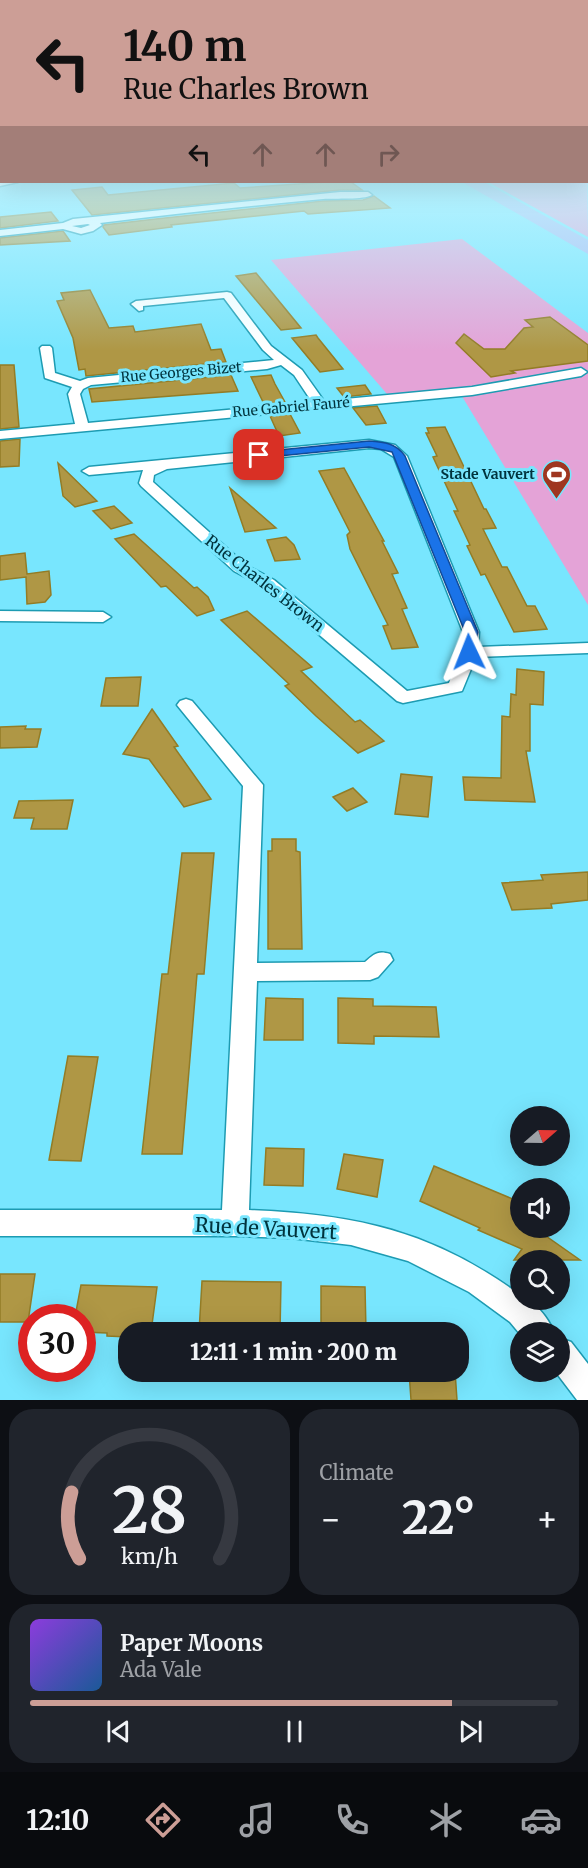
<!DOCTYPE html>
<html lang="en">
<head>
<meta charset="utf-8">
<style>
  :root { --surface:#171b24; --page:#20242c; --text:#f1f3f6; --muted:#9ea1a6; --line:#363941; --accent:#cc9e96 }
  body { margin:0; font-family:Merriweather,serif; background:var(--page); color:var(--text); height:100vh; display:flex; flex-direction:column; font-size:22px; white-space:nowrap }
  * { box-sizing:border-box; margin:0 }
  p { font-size:20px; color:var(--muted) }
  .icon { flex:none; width:33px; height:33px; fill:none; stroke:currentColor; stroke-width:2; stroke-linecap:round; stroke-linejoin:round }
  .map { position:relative; height:1400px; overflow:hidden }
  .sheet { display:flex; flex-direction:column; gap:9px; padding:9px; background:#0d0f14; flex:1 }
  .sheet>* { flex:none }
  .top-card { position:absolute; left:0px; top:0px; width:588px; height:183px; box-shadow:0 6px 24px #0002; background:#cc9e96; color:#111; overflow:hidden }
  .needle { width:39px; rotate:70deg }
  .controls { position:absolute; left:510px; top:1106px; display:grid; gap:12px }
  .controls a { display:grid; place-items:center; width:60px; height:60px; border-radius:50%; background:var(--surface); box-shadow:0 6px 24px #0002; font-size:30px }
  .speed { position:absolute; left:18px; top:1304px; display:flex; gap:12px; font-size:30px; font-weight:700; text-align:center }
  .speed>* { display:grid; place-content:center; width:78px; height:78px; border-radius:50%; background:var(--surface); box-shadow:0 6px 24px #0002; line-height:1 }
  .speed .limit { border:9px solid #d22; background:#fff; color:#111 }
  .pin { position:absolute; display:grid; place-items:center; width:51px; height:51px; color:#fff; margin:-26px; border-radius:12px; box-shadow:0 3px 9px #0006 }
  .me { position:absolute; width:66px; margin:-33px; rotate:358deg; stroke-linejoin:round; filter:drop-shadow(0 0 4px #0008) }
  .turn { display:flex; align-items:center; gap:21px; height:126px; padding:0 24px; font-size:27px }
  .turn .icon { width:78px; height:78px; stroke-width:2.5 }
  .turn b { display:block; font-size:42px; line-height:51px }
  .lanes { display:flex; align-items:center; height:57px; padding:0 24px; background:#0003; justify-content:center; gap:30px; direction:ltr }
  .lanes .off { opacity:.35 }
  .big { font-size:45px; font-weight:800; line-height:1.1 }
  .sheet .card { flex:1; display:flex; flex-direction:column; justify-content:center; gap:9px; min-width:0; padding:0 21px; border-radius:24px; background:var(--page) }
  .sheet .dial { align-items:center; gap:0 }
  .dial svg { height:156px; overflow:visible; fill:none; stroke:var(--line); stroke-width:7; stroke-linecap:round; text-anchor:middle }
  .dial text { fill:var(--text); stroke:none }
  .song { display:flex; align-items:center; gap:18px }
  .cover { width:72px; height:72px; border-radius:9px; background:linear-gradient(135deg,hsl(270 70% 55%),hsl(210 70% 35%)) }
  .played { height:6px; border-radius:3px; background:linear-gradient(90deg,var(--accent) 80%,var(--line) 80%) }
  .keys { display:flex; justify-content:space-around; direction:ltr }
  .heat { display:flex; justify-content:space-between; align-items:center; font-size:33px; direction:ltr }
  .sheet .tiles { flex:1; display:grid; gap:9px; grid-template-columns:1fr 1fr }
  .card:last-child { grid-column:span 2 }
  .trip { position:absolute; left:118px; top:1322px; width:351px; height:60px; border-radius:24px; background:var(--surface); box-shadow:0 6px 24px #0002; font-weight:800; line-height:60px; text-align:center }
  .dock { display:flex; height:96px; justify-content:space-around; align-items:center; background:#090b0e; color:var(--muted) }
  .dock .icon { width:42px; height:42px }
  .dock .on { color:var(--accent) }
  .dock b { font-size:27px; color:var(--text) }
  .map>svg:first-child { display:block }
  .green { fill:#e4a3d7 }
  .water { fill:#acbaf3 }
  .building { fill:#af9745; stroke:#937c26; stroke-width:1.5 }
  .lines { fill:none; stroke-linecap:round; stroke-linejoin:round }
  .street-casing { stroke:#1d9bb2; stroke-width:3 }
  .street { fill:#fff; fill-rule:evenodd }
  .route { fill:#1a73e8; stroke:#114b97; stroke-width:1.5 }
  .labels { text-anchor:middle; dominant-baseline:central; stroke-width:6; stroke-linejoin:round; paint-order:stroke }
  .far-street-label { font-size:14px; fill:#00333d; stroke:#78e6fe }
  .far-poi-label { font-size:14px; font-weight:bold; fill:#00333d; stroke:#78e6fe; text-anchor:end }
  .street-label { font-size:16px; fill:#00333d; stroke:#78e6fe }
  .near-street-label { font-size:20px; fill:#00333d; stroke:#78e6fe }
</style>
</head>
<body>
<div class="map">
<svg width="588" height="1400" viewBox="0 0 588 1400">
  <rect width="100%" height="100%" fill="#78e6fe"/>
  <!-- green -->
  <g class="green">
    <path d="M587 155 588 237 488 182H586Z"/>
    <path d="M462 239 588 333V605L457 388 387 394 271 260Z"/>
  </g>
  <!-- water -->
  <path class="water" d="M462 182H484L588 240V254Z"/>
  <!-- building -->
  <g class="building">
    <path d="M328 182H351L362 190H340L92 215 72 190 102 187 108 195 234 183 240 188Z"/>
    <path d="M374 196 390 208 308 214 304 211 171 225 172 227 109 235 103 227 104 225 156 219 323 201 363 200Z"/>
    <path d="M51 212 58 221 0 228V217Z"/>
    <path d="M63 231 70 241 0 245V238Z"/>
    <path d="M256 273 301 328 281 330 236 276Z"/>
    <path d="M90 290 109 328 133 326 135 332 201 324 211 350 221 349 226 362 86 376 85 369 79 370 73 338 57 301 64 300 61 293Z"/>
    <path d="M550 317 588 345V361L511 371 515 373 491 377 456 343 464 334 484 349H505L524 328 533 327 525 320Z"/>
    <path d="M316 335 318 338 343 369 320 372 292 338Z"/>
    <path d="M0 365H14L19 427 0 429Z"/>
    <path d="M231 375 238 391 92 402 89 389Z"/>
    <path d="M271 375 275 384 285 402 264 404 251 377Z"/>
    <path d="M365 385 371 394 344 397 337 388Z"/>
    <path d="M377 406 386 423 366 425 353 408Z"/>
    <path d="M290 414 300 433 279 436 270 416Z"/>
    <path d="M445 427 484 509H486L496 528 483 529 502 567H507L527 606H535L547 629 514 632 485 574 481 575 467 546 470 545 454 511H458L433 457 437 456 426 433H429L427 428Z"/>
    <path d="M20 439 19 466 0 467V441Z"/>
    <path d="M58 463 97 501 75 507 63 496Z"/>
    <path d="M344 468 384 541H382L398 573 392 574 407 608 402 609 418 647 392 649 383 626 388 625 350 549 347 535 350 532 319 471Z"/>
    <path d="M230 488 276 528 245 532Z"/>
    <path d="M114 506 132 523 111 529 93 511Z"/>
    <path d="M134 534 194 588 197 587 208 597 214 610 197 616 166 586 161 587 115 539Z"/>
    <path d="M286 537 294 545 300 559 275 561 267 540Z"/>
    <path d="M25 553 27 574 49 571 51 595 45 602 27 604 26 577 0 580V556Z"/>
    <path d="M247 611 312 667 301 671 355 722 360 720 384 741 358 753 316 716 285 686 289 684 221 620Z"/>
    <path d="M517 669 544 672 543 705 530 704V751H526L535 802 465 800 463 777 501 778 502 716 510 717 511 694 516 695Z"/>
    <path d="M141 677 138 706H101L106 678Z"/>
    <path d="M152 709 178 746 174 747 211 799 184 807 149 759 123 754Z"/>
    <path d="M26 726 25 729H41L37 747 0 748V727Z"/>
    <path d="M401 774 432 777 428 817 395 814Z"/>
    <path d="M353 788 367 802 347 811 333 797Z"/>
    <path d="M73 800 67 829H31L34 818H14L19 801Z"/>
    <path d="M272 839H296V851L300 852 302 949H268V851H272Z"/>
    <path d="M182 853H214L204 974H197L182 1154H142L162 974H168Z"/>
    <path d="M588 872V900L551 904 552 908 512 910 502 883 543 880 541 875Z"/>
    <path d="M266 998 303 999V1040H264Z"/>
    <path d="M338 998 373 999V1006L436 1007 439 1037 374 1036V1044L338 1043Z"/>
    <path d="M68 1056 98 1057 81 1161 49 1160Z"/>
    <path d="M266 1148 304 1149 303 1186 264 1185Z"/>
    <path d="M344 1154 383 1160 377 1197 337 1189Z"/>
    <path d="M434 1166 520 1202V1227H533L580 1260H514L522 1249 478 1230 480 1228 420 1201Z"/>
    <path d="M0 1274H35L28 1322H0Z"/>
    <path d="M202 1281 281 1282 280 1332H199Z"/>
    <path d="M81 1285 157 1287 151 1332H129V1337L107 1336V1333L82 1332V1317H75Z"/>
    <path d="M321 1286 365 1287 366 1331 321 1330Z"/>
    <path d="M409 1371H455L457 1400H411Z"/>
  </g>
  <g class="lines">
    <defs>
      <g id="street">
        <path d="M0 180 2 182H18L0 186Z"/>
        <path d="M340 192H368L372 195C364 200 335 198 323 199 249 206 174 214 100 223L102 225 93 231 81 234 63 229 0 236V230L63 223 73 219ZM88 224 90 225 81 228 72 226Z"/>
        <path d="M227 292 231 293 271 346 302 370 324 401 472 387 581 368 587 372 581 376 472 395 0 439V431L75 424 68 394 72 387 45 378 40 348 42 346H50L52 348 55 373 80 381 88 378 274 360 263 350 224 298 143 306V310L139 311 131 304 136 301ZM281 365 294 375 312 402 88 423 80 394 83 389 91 385 267 369Z"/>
        <path d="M369 440 395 445 407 456 479 632 478 647 588 643V653L476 657 462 691 403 703 397 701 262 586 234 571 141 486 139 483 143 470 89 475 82 471 89 467ZM369 448 381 449 394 457 463 632 460 652 449 683 407 691 274 580 246 565 153 482 154 475 167 469Z"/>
        <path d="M0 611 103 612 111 617 103 622 0 621Z"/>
        <path d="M186 699 192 701 263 785 257 963 365 962C374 954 378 950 390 954L393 960 378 977 370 980 257 981 249 1210C356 1214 433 1231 520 1295V1299C535 1299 549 1320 554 1332H520V1334L510 1322 469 1292 408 1261 351 1245 291 1238 235 1236H0V1210H222L243 786 177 705 180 701Z"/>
        <path d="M560 1338 571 1342 588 1364V1400H577L555 1371H560Z"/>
      </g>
    </defs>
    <!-- street casing -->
    <use href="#street" class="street-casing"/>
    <!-- street -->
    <use href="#street" class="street"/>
  </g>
  <!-- sky -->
  <linearGradient id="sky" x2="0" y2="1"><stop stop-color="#90b6ec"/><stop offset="0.44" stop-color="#c2f4ff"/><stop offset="1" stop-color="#c2f4ff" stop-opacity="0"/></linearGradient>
  <rect width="588" height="351" fill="url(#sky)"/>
  <!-- route -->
  <path class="route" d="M369 441C384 442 396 443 405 456L478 632 473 655H464L462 652 465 632 392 452 369 447 259 458 253 455 259 452Z"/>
  <!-- icons -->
  <defs>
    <symbol id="stadium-pin" viewBox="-11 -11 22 30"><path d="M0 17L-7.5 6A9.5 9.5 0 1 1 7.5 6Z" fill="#9f3620" stroke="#78e6fe"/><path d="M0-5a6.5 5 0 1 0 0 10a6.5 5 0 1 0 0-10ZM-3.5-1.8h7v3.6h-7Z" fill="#fff"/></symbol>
  </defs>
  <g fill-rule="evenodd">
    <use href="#stadium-pin" x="540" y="458" width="33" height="45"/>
  </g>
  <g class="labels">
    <!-- far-street labels -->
    <g class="far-street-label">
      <text transform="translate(181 372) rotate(-5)">Rue Georges Bizet</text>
      <text transform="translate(291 407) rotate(-5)">Rue Gabriel Fauré</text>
    </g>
    <!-- far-poi labels -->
    <g class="far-poi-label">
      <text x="535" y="474">Stade Vauvert</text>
    </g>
    <!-- street labels -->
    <g class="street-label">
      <text transform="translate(265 583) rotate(38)">Rue Charles Brown</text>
    </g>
    <!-- near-street labels -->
    <g class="near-street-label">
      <text transform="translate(266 1228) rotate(3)">Rue de Vauvert</text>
    </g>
  </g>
</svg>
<div class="controls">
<a><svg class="needle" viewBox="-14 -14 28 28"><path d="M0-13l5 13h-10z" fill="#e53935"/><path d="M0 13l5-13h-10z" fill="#9ea1a6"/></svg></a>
<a><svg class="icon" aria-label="sound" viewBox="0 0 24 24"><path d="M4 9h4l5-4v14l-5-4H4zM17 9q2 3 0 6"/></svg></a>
<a><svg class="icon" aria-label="search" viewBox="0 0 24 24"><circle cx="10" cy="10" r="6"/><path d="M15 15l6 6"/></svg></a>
<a><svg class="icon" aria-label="layers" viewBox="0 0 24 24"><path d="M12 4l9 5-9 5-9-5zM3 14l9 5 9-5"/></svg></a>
</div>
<div class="speed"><div class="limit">30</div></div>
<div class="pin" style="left:259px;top:455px;background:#d93025"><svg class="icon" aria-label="arrive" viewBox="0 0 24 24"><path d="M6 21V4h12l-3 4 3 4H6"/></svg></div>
<svg class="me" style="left:469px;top:652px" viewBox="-20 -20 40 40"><path d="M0-17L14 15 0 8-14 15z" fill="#1a73e8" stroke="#fff" stroke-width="4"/></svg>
<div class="trip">12:11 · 1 min · 200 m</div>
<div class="top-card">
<div class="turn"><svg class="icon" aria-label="left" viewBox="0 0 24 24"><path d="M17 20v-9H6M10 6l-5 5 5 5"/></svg><div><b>140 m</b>Rue Charles Brown</div></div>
<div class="lanes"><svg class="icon" aria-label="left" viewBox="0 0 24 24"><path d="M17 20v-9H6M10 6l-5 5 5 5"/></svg><svg class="icon off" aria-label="ahead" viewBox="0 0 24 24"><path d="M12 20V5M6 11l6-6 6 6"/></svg><svg class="icon off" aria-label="ahead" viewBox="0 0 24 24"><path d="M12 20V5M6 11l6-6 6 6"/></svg><svg class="icon off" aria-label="right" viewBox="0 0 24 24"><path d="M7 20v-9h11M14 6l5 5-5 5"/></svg></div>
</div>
</div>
<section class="sheet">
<div class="tiles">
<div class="card dial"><svg viewBox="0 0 100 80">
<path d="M14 69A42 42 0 1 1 86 69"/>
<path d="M14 69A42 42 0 0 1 10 35" stroke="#cc9e96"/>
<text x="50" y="56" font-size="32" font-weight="700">28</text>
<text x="50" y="72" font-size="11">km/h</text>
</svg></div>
<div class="card"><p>Climate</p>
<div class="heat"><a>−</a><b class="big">22°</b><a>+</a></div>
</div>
<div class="card">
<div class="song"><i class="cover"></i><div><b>Paper Moons</b><p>Ada Vale</p></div></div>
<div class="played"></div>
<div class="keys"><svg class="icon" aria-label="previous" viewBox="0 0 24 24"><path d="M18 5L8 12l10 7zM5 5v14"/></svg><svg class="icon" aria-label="pause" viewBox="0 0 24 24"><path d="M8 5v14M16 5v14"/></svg><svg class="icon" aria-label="next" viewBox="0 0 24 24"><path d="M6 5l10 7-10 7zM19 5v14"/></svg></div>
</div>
</div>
</section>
<nav class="dock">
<b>12:10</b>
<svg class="icon on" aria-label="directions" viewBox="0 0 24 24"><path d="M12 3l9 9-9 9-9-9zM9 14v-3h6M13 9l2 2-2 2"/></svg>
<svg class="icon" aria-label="music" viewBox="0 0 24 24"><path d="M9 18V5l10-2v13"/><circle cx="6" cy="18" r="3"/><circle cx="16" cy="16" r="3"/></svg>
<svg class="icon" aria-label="phone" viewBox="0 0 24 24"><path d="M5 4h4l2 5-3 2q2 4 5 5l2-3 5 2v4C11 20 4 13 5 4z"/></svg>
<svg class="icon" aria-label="climate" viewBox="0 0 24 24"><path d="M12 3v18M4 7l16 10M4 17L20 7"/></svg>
<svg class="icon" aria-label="car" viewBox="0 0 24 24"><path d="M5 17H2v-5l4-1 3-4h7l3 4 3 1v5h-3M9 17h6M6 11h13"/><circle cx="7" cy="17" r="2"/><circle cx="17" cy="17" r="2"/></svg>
</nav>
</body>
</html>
